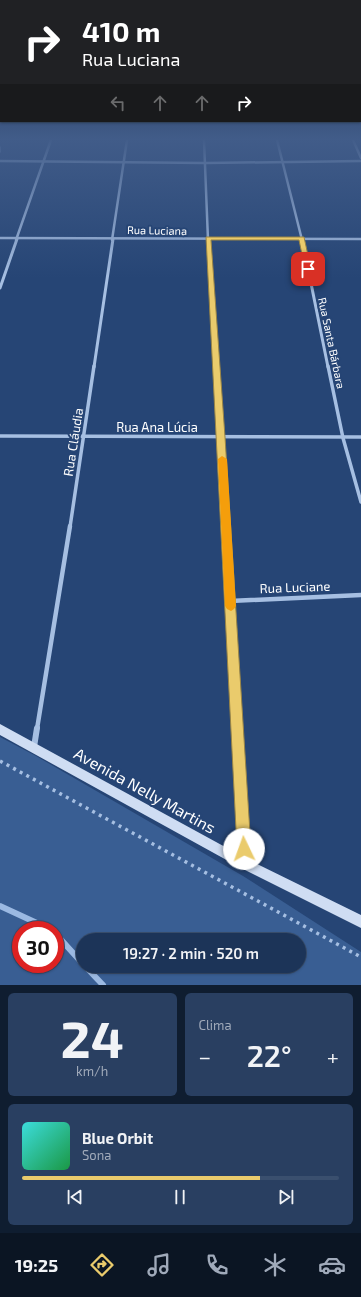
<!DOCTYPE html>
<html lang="pt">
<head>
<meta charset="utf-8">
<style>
  :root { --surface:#1c3458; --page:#293f61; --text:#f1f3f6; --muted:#a0aaba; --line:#3a4f6e; --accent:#eacb6c }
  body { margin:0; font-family:"Exo 2",sans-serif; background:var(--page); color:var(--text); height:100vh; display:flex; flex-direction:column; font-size:15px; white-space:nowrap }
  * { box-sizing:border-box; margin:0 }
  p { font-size:13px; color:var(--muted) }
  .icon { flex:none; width:22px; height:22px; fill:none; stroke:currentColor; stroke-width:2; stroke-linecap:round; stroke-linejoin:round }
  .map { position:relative; height:985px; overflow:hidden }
  .panel { display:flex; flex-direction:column; gap:8px; padding:8px; background:#0f1d30; flex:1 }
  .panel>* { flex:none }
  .hud { position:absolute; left:0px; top:0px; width:361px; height:122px; box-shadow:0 1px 3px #0004,0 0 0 1px var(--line); background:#202124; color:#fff; overflow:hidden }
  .speed { position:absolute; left:12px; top:921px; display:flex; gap:8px; font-size:20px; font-weight:700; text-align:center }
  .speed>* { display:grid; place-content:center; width:52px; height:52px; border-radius:50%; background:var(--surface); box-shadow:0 1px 3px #0004,0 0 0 1px var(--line); line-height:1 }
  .speed .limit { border:6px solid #d22; background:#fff; color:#111 }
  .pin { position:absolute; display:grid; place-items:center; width:34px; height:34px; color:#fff; margin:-17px; border-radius:8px; box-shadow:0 2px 6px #0006 }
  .me { position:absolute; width:44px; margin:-22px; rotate:357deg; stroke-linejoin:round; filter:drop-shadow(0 0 3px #0008) }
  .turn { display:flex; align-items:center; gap:14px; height:84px; padding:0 16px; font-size:18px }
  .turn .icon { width:52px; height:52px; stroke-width:2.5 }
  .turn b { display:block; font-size:28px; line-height:34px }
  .lanes { display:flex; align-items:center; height:38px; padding:0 16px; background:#0003; justify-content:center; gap:20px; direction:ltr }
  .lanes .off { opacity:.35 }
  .big { font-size:30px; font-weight:600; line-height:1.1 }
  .panel .card { flex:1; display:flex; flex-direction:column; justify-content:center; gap:6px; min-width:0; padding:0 14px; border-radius:6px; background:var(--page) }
  .panel .dial { align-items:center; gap:0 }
  .dial b { font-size:52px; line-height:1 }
  .song { display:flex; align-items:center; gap:12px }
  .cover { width:48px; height:48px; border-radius:6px; background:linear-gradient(135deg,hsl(180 70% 55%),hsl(140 70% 35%)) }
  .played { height:4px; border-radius:2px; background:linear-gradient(90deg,var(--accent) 75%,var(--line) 75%) }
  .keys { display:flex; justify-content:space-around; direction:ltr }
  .heat { display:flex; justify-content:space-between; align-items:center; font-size:22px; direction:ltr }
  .panel .tiles { flex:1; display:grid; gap:8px; grid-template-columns:1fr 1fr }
  .card:last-child { grid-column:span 2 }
  .trip { position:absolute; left:76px; top:933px; width:230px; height:40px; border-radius:20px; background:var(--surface); box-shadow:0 1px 3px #0004,0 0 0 1px var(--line); font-weight:600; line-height:40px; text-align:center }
  .tab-bar { display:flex; height:64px; justify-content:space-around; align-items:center; background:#0b1523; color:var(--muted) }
  .tab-bar .icon { width:28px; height:28px }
  .tab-bar .on { color:var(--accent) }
  .tab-bar b { font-size:18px; color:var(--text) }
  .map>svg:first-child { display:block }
  .green { fill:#395e93; fill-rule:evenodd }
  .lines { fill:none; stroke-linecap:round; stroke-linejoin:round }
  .stream { stroke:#9bb9e2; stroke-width:6 }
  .path { stroke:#a6bfe2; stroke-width:3.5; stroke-dasharray:3 4.5; stroke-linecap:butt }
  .lane { stroke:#a6bfe2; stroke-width:1.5 }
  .street-far4 { stroke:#a6bfe2; stroke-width:2.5 }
  .street-far3 { stroke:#a6bfe2; stroke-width:3 }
  .street-far2 { stroke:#a6bfe2; stroke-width:3.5 }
  .street-far1 { stroke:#a6bfe2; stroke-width:4.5 }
  .street { stroke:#a6bfe2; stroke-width:6 }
  .secondary { fill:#cfddf3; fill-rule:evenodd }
  .route { fill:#eacb6c; stroke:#988446 }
  .slow { fill:#f59e0b }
  .labels { text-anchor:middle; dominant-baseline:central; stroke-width:4; stroke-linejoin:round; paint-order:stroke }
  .far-street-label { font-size:11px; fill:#fff; stroke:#264575 }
  .street-label { font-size:13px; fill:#fff; stroke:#264575 }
  .near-street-label { font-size:16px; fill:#fff; stroke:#264575 }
</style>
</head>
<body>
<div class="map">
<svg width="361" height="985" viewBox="0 0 361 985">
  <rect width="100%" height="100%" fill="#264575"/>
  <!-- green -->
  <path class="green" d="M0 737 36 756 243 876 361 952V985H0ZM21 930H55V964H21ZM83 940H299V966H83Z"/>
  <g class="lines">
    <!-- stream -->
    <g class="stream">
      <path d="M0 906 52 930"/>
      <path d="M55 933 83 964"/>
      <path d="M85 966 103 985"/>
    </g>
    <!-- path -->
    <path class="path" d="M0 761 361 957"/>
    <!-- lane -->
    <path class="lane" d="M0 147V152"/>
    <!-- street-far4 -->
    <g class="street-far4">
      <path d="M204 140 208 240"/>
      <path d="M277 140 302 240"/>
      <path d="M353 140 361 158"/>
      <path d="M0 161 206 163 361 161"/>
      <path d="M0 238 361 239"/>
      <path d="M16 240 51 140"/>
      <path d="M112 240 127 140"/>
    </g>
    <!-- street-far3 -->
    <g class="street-far3">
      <path d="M208 239 216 367"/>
      <path d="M302 239 328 367"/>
      <path d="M0 288 17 239"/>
      <path d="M94 367 113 239"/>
    </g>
    <!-- street-far2 -->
    <g class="street-far2">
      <path d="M216 366 226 527"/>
      <path d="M328 366 343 438 361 502"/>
      <path d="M0 436 361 437"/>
      <path d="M70 527 94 366"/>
    </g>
    <!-- street-far1 -->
    <g class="street-far1">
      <path d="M226 526 238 729"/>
      <path d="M230 601 361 595"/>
      <path d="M37 729 70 526"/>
    </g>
    <!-- street -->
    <g class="street">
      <path d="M237 728 245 862"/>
      <path d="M34 747 37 728"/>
    </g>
    <!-- secondary -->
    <path class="secondary" d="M0 724 249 860 361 915V928L241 868 0 735Z"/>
  </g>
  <!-- sky -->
  <linearGradient id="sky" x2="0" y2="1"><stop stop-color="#152640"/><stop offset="0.5" stop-color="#415c89"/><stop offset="1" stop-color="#415c89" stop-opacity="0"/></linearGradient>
  <rect width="361" height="278" fill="url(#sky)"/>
  <!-- route -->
  <path class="route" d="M206 237H304L311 269 308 271 305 269 299 240H211L225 437 251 849 249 854 244 856 239 854 237 849Z"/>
  <!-- slow -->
  <path class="slow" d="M222 456 227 459 236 606 234 609 231 611 227 609 225 606 218 459Z"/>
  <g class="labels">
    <!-- far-street labels -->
    <g class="far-street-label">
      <text transform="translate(157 230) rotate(1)">Rua Luciana</text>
      <text transform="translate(332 343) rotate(78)">Rua Santa Bárbara</text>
    </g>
    <!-- street labels -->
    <g class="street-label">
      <text x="157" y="427">Rua Ana Lúcia</text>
      <text transform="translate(73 442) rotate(-81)">Rua Cláudia</text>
      <text transform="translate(295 587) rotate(-2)">Rua Luciane</text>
    </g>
    <!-- near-street labels -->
    <g class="near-street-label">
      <text transform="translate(145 790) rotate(29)">Avenida Nelly Martins</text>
    </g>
  </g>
</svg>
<div class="speed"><div class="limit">30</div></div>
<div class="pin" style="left:308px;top:269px;background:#d93025"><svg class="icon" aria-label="arrive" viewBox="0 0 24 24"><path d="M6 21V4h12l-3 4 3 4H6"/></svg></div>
<svg class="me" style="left:244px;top:849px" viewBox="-20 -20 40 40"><circle r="19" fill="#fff"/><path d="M0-13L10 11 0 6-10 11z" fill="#eacb6c"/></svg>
<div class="trip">19:27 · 2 min · 520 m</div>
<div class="hud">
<div class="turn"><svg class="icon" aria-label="right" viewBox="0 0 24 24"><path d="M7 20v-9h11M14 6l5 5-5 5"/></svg><div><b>410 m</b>Rua Luciana</div></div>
<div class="lanes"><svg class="icon off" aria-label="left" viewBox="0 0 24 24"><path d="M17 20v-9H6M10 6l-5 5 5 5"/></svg><svg class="icon off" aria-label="ahead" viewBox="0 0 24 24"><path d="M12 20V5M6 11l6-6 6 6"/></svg><svg class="icon off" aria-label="ahead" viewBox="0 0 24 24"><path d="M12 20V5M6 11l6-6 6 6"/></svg><svg class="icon" aria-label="right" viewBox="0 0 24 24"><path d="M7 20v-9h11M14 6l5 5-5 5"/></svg></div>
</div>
</div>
<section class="panel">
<div class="tiles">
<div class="card dial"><b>24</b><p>km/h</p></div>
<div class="card"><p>Clima</p>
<div class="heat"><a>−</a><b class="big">22°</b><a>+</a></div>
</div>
<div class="card">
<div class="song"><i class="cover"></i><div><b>Blue Orbit</b><p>Sona</p></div></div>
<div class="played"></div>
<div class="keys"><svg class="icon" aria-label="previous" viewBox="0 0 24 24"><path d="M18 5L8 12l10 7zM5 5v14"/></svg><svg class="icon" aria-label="pause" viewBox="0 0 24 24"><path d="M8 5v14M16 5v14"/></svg><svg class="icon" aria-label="next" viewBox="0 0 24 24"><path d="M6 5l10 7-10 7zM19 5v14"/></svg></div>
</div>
</div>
</section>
<nav class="tab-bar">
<b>19:25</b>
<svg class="icon on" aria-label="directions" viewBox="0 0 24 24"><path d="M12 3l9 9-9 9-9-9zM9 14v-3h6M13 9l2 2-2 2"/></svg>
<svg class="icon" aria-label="music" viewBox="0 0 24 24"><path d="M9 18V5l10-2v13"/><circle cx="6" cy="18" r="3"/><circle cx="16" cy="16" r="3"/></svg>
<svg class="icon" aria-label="phone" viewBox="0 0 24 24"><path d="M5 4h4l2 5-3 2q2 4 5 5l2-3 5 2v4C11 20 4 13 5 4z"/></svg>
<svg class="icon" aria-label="climate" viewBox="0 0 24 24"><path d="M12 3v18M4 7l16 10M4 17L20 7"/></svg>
<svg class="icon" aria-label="car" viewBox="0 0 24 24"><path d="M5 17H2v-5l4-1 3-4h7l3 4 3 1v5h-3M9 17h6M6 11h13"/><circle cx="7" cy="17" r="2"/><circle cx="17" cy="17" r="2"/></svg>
</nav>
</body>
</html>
